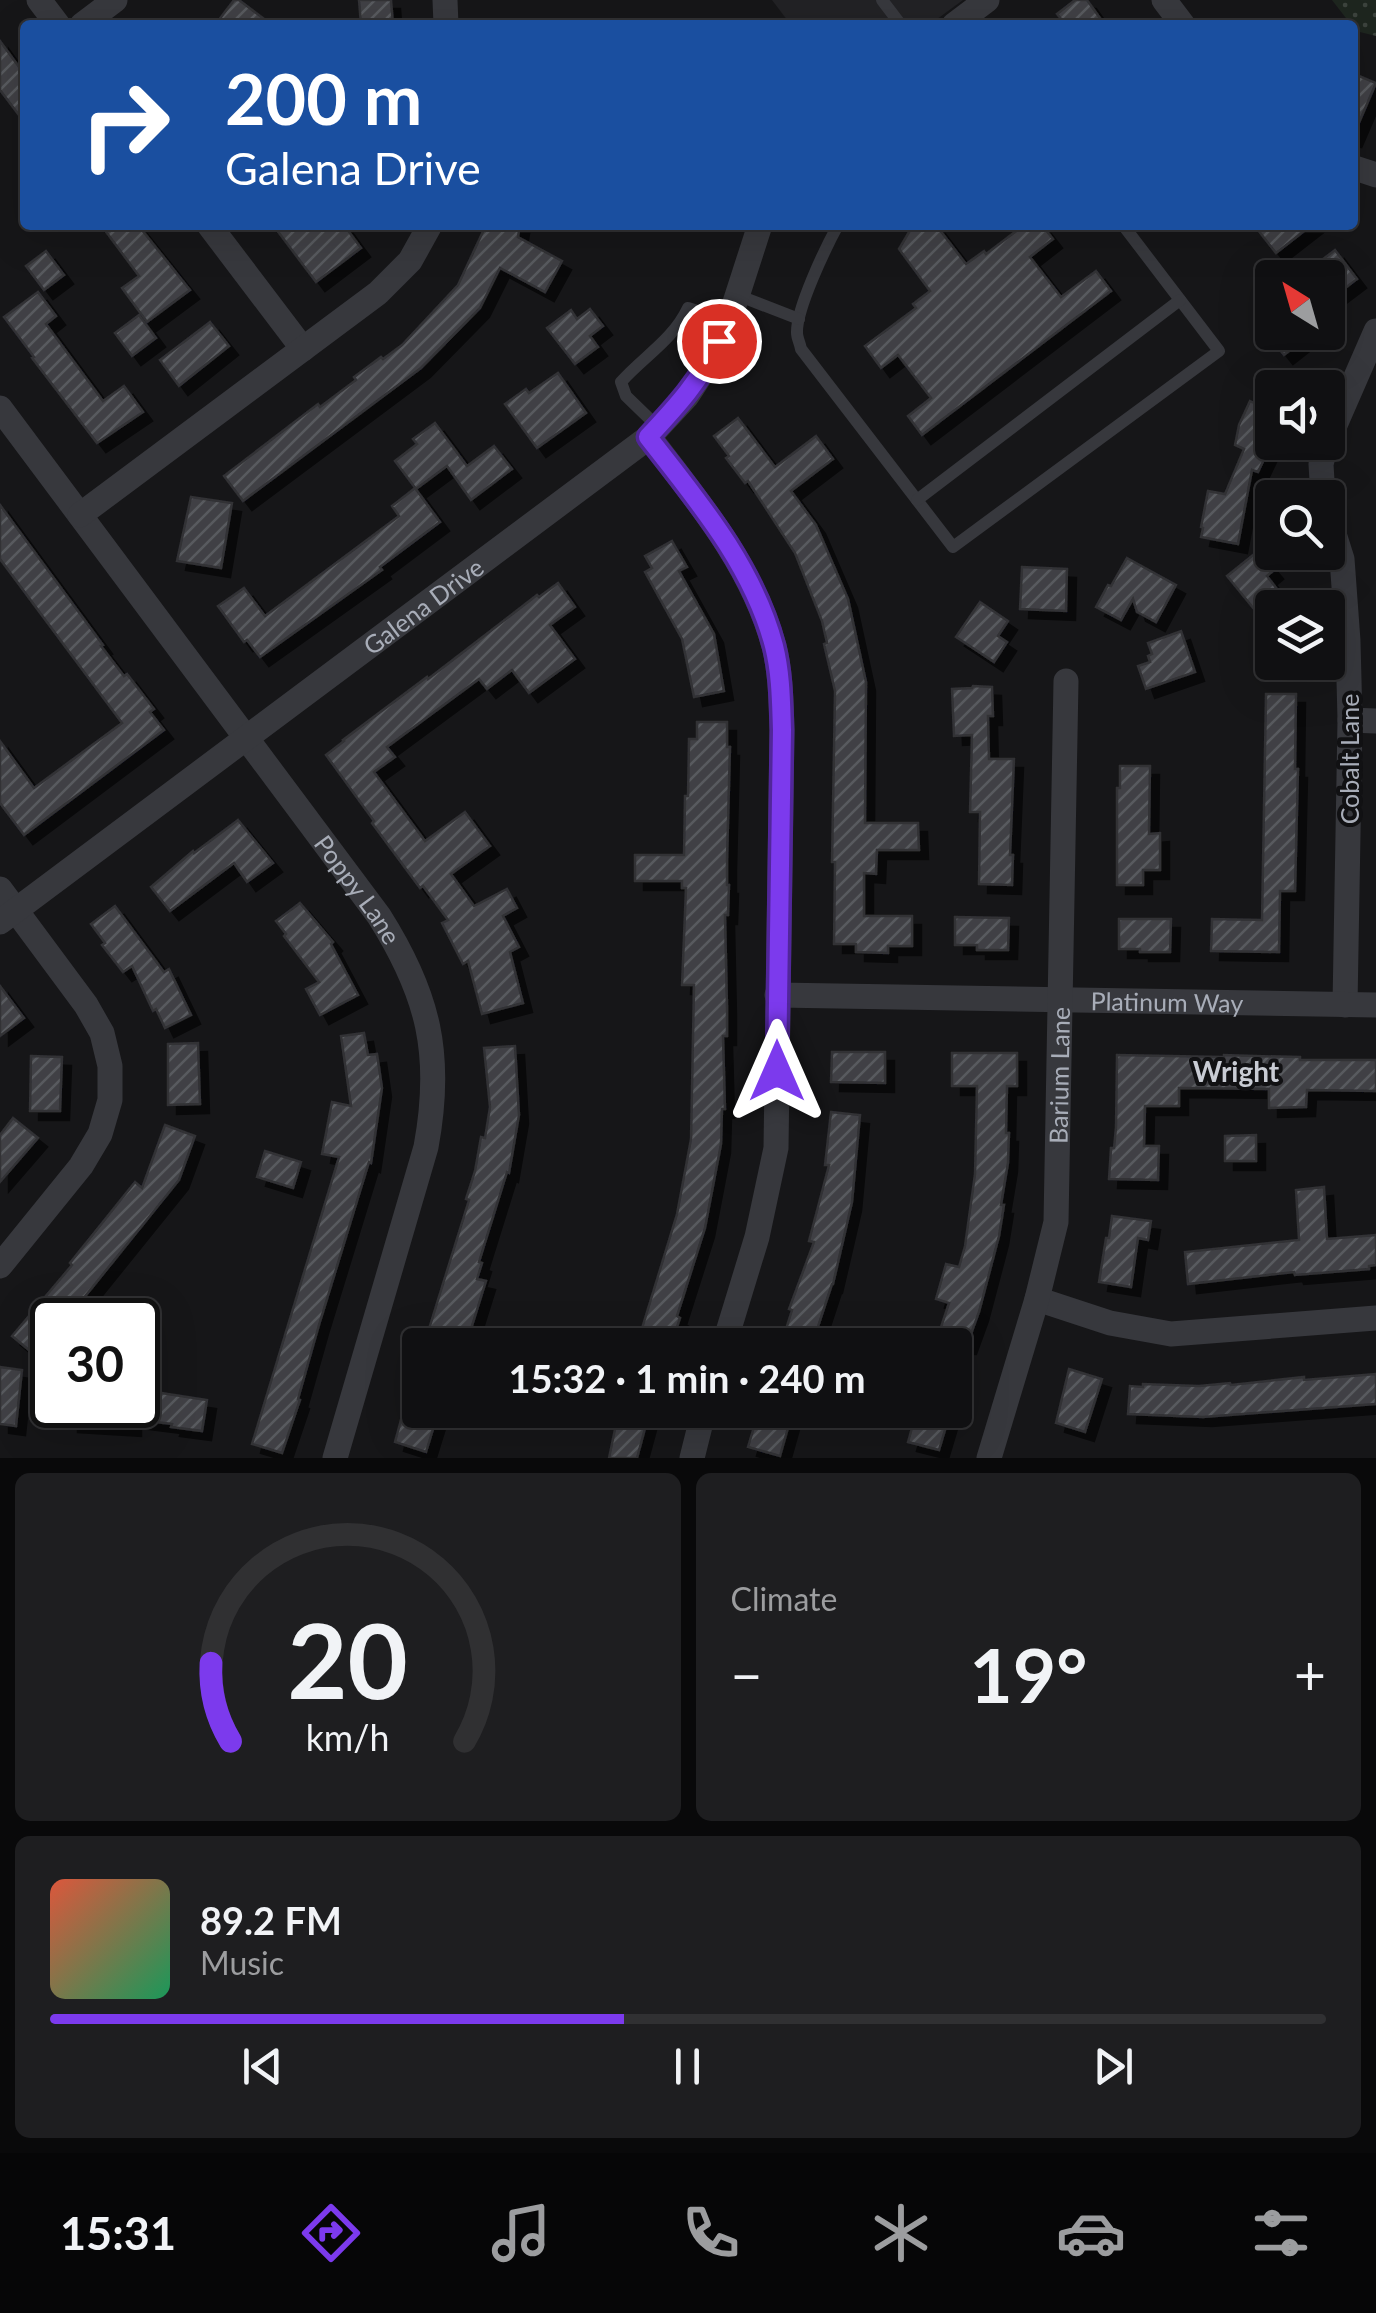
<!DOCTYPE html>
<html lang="en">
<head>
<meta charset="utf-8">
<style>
  :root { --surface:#101012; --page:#1e1e20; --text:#f1f3f6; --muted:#9c9d9f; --line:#303032; --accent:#7c3aed }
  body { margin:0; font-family:Lato,sans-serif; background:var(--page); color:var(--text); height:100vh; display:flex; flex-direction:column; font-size:38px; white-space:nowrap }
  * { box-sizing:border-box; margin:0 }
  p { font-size:32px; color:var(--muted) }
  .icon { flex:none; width:55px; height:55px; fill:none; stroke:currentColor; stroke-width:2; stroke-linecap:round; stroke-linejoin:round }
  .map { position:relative; height:1458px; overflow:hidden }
  .side { display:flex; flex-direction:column; gap:15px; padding:15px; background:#09090a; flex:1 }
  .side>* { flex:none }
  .top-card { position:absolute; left:20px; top:20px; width:1338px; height:210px; border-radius:10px; box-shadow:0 10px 40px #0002,0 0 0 2px var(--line); background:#1a4fa0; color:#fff; overflow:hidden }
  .needle { width:65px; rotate:323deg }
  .fabs { position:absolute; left:1255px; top:260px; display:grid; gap:20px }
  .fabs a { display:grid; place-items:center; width:90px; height:90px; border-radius:10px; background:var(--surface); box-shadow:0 10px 40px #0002,0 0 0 2px var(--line); font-size:50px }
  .speed { position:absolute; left:30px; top:1298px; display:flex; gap:20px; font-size:50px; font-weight:700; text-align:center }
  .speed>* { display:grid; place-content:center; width:130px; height:130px; border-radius:50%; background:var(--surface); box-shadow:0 10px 40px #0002,0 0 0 2px var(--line); line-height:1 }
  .speed .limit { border:5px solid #111; border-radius:15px; background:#fff; color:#111 }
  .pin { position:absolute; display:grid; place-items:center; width:85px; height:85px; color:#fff; margin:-42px; border:5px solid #fff; border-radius:50%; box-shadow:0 2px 10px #0007 }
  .me { position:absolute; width:110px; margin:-55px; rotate:0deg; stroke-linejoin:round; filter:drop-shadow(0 0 8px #0008) }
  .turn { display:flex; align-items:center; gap:35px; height:210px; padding:0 40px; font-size:45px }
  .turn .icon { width:130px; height:130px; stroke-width:2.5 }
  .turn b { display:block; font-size:70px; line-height:85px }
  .big { font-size:75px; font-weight:700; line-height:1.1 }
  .side .card { flex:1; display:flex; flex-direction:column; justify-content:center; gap:15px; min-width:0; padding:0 35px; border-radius:15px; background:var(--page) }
  .side .dial { align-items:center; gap:0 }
  .dial svg { height:260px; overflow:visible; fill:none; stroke:var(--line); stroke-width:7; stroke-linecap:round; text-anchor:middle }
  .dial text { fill:var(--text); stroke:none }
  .song { display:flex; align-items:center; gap:30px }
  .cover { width:120px; height:120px; border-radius:15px; background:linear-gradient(135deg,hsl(10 70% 55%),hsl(150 70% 35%)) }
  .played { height:10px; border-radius:5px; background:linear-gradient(90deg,var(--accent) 45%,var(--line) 45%) }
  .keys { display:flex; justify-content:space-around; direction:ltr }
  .heat { display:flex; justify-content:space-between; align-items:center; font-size:55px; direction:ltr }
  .side .tiles { flex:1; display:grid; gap:15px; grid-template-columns:1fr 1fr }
  .card:last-child { grid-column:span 2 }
  .trip { position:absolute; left:402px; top:1328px; width:570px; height:100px; border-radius:10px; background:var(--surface); box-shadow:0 10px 40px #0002,0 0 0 2px var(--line); font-weight:700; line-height:100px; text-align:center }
  .tab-bar { display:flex; height:160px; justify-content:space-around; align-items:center; background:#060607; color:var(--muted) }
  .tab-bar .icon { width:70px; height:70px }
  .tab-bar .selected { color:var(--accent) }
  .tab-bar b { font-size:45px; color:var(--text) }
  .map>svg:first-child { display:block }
  .built { fill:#222225 }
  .park { fill:url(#park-dots) }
  .building { fill:url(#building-hatch); stroke:#303034; stroke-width:2.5; filter:url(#shadow) }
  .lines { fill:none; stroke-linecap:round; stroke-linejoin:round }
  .service { stroke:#37383d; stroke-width:12 }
  .minor { stroke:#37383d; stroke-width:25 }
  .route-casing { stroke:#51269a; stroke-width:25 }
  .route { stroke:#7c3aed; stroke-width:18 }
  .labels { text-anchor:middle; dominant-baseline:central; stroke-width:8; stroke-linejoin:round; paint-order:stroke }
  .street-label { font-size:25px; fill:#a8adb8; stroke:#111113 }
  .neighbourhood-label { font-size:28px; font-weight:bold; fill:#c9ccd4; stroke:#111113 }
</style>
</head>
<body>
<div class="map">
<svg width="1376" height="1458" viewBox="0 0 1376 1458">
  <defs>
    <pattern id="park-dots" width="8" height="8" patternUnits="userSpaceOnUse" patternTransform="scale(2.5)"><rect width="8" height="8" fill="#1e261f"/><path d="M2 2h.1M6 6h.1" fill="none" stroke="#3c433d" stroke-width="1.8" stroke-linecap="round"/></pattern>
    <pattern id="building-hatch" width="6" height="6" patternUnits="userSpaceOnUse" patternTransform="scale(2.5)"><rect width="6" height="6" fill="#404145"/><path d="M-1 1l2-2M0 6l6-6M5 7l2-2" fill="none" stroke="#595a5e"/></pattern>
    <filter id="shadow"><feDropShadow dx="9" dy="9" stdDeviation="0" flood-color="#0009"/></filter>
  </defs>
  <rect width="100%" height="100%" fill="#161618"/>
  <!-- built -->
  <path class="built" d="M772 0H963L929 25H791Z"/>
  <!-- park -->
  <path class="park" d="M1332 0H1376V36L1356 31Z"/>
  <!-- building -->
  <g class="building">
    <path d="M234 0H239L272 25H215Z"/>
    <path d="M359 0H391L393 25H361Z"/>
    <path d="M1075 0H1087L1105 25H1066L1057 14Z"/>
    <path d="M0 41 25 75V123L0 90Z"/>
    <path d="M1352 73 1376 83 1352 139Z"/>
    <path d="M101 225H138L190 290 147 322 122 288 139 276Z"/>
    <path d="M273 225H344L361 248 316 282Z"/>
    <path d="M486 225H520L518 237 562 261 545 292 500 268 480 308 421 368 243 501 224 476 318 404 320 407 356 380 354 377 381 357 383 359 402 345 458 285Z"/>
    <path d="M923 225H936L966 264 984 251 986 254 1024 225H1042L1053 239 1030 257 1061 297 1096 271 1111 291 922 435 908 416 931 398 898 355 881 368 865 346 916 308 913 304 930 291 899 249 912 227Z"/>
    <path d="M1254 225H1312L1276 253Z"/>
    <path d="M1335 250 1357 279 1328 301V278H1298Z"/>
    <path d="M46 251 64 275 44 290 26 266Z"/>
    <path d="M38 292 56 316 46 324 103 401 124 386 143 412 97 443 32 358 34 357 4 317Z"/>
    <path d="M590 309 603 326 590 336 598 347 575 364 547 328 571 310 577 319Z"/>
    <path d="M139 315 156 338 132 356 115 333Z"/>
    <path d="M210 322 229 346 179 386 160 360Z"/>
    <path d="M1266 332H1313L1284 355Z"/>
    <path d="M558 373 586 413 537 448 505 404 526 389 529 393Z"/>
    <path d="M1250 401 1272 412V426L1262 448 1268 451 1258 472 1252 470 1238 544 1201 537 1203 528 1201 527 1208 491 1225 494 1244 449 1235 445 1239 425Z"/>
    <path d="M738 418 775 467 816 436 833 459 791 491 816 525 848 599 866 682 865 823H918L919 850H877L876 874 864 873V916H912V946H888V953L856 952V944H834L835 862H832L835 691 824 644 827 643 822 621 795 553 748 481 745 483 726 458 729 456 714 436Z"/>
    <path d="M435 423 467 466 494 446 512 469 471 500 447 466 416 489 395 461 417 444 413 439Z"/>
    <path d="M415 488 440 522 380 567 382 570 260 657 247 640 244 642 218 606 244 588 265 616 399 516 392 506Z"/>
    <path d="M191 497 232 503 221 568 177 561Z"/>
    <path d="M0 505 103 645 101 646 124 676 127 674 154 709 150 712 164 730 24 835 0 803V741L34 788 122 723 0 559Z"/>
    <path d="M672 541 687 567 679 571 714 634 724 691 694 697 682 639 645 572 652 568 645 556Z"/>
    <path d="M1258 551 1274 570 1267 576 1277 589 1254 609 1227 576Z"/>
    <path d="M1127 558 1176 585 1156 622 1137 612 1133 599 1121 620 1096 607 1108 585 1111 586Z"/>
    <path d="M1022 567 1067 569 1066 611 1020 609Z"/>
    <path d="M558 583 575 607 550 625 575 659 529 693 512 670 487 689 479 679 387 747 395 757 374 772 425 841 465 812 490 846 451 874 474 906 507 889 517 908 503 916 519 947 510 952 523 1003 482 1014 468 961 463 964 442 923 448 920 423 886 420 888 372 823 374 821 326 755 344 741 343 740 427 677 428 679 537 595 539 597Z"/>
    <path d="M980 602 1008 621 998 636 1007 642 994 662 956 637Z"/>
    <path d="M1181 631 1195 672 1146 689 1138 666 1150 662 1148 656 1152 654 1148 643Z"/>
    <path d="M973 686 992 687 993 716H988L989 759H1014L1010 855H1013L1012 885 979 884 980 812H970L972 735 954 736 952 689 972 688Z"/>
    <path d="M1266 694H1296L1295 769H1298L1295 891H1280L1279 952 1211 951 1212 919 1262 920Z"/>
    <path d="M697 722H727V747H730L727 861V885H729L728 915H725L727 1007V1036H723L725 1109H722L721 1144 705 1228 677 1316 680 1318 671 1345 640 1335 677 1214 691 1139 694 985H682L686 888H682V881H635V855H684L685 796H688L689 739H697Z"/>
    <path d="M1120 766H1150L1149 834 1160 833V870H1143V885H1117V788H1120Z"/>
    <path d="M238 820 273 863 247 882 234 863 170 911 151 887 193 851 194 853Z"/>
    <path d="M300 903 333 942 331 944 358 995 320 1015 306 989 319 982 284 936 286 934 276 921Z"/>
    <path d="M115 906 164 972 169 969 191 1015 165 1028 156 1009 153 1011 132 966 123 972 102 945 105 943 91 924Z"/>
    <path d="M955 917 1009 918 1008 950H977V945H955Z"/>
    <path d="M1119 919H1171L1170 952H1140V949H1119Z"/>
    <path d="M0 986 24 1018 0 1036Z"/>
    <path d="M364 1033 368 1055 377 1054 382 1088 371 1163 369 1162 319 1325 298 1399 300 1400 282 1453 252 1444 339 1157 322 1154 332 1102 351 1106 341 1036Z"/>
    <path d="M198 1043 200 1104 168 1105V1044Z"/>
    <path d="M515 1046 519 1115 509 1173 507 1172 479 1262 482 1263 477 1279 486 1281 466 1345H424L469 1200 466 1199 475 1171 481 1137 485 1138 490 1107 484 1048Z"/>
    <path d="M832 1052H885V1083L831 1082Z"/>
    <path d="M952 1053H1017V1086H1007L1006 1133H1009L1008 1163 1001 1205H1004L999 1236 979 1312 967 1345H935L949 1303 936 1299 946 1264 959 1267 965 1246 975 1174 977 1086H952Z"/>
    <path d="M1117 1055 1224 1057V1055L1255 1056 1300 1057V1060H1376V1091L1307 1090 1306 1107 1269 1108V1089L1179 1088V1106H1145L1144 1146H1159L1158 1180 1109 1179 1111 1148H1114L1116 1127Z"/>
    <path d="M31 1056 62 1057 60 1111H30Z"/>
    <path d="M831 1112 860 1115 852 1202 833 1284H832L812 1345H781L792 1310 789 1309 814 1242 809 1241 829 1165H825Z"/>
    <path d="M13 1118 38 1138 0 1182V1135Z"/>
    <path d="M165 1125 195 1136 179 1180 66 1320H52V1336L36 1356 12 1336 72 1265 70 1263 135 1182 142 1188Z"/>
    <path d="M1256 1135V1161H1225V1136Z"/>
    <path d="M265 1151 301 1162 293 1188 257 1177Z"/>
    <path d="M1324 1187 1327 1239 1376 1235V1265L1369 1266V1269L1295 1275 1294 1272 1188 1284 1185 1252 1299 1240 1296 1190Z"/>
    <path d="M1112 1216 1151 1221 1148 1240 1138 1238 1131 1287 1099 1282 1106 1238H1109Z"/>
    <path d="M0 1367 22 1370 16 1426 0 1424Z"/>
    <path d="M1069 1369 1102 1379 1085 1432 1056 1423Z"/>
    <path d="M1376 1374V1404L1203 1417 1128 1414 1130 1386 1143 1387V1384L1199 1386 1230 1383 1231 1385 1304 1377V1380Z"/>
    <path d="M155 1392 207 1400 202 1431 171 1427 172 1424 132 1419V1427L69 1423V1405H153Z"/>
    <path d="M407 1410H439L426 1452 395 1442 402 1416 405 1417Z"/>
    <path d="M619 1410H650L637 1458H609Z"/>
    <path d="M762 1410H793L780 1456 748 1447 757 1417H760Z"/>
    <path d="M917 1410H941L948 1420 939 1450 908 1442Z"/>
  </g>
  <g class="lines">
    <!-- service -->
    <g class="service">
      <path d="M882 0 901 25"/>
      <path d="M838 225C826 247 796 309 797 333 797 338 800 343 801 349L953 547 1219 351 1123 225"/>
      <path d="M737 295 799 319"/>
      <path d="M658 427 626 396 621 382C643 357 673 340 688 308L729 321"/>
      <path d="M917 500 1180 300"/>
    </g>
    <!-- minor -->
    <g class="minor">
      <path d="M39 0 58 25"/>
      <path d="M445 0 446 25"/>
      <path d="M1164 0 1183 25"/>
      <path d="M82 25 115 0"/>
      <path d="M954 25 987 0"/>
      <path d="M1352 167 1376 175"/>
      <path d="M209 225 303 349"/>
      <path id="s1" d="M0 408 379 916C429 995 443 1055 426 1147L335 1458"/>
      <path d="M649 437C698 501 752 566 774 646 781 674 781 702 782 730L776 1148 757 1237 724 1345"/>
      <path d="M1328 441 1376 331"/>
      <path d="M1323 498 1321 464 1327 442"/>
      <path d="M80 515 378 293 410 261 430 225"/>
      <path d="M1328 515 1342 559 1348 641 1350 720 1345 1005"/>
      <path d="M1350 720 1376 721"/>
      <path d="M0 889 86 1005 102 1033 110 1066V1100L100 1134 81 1166 0 1266"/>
      <path id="s2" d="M0 922 649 437 687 396 710 361 729 321 760 225"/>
      <path id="s3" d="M777 995 1376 1005"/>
      <path d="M1037 1299 1110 1323 1171 1334 1376 1318"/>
      <path d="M692 1458 704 1410"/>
      <path id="s4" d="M989 1458 1037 1299 1056 1222 1066 681"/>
    </g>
  </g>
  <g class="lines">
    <defs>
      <path id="route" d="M719 341C701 380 677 406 648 437 698 501 753 566 774 646 781 674 781 702 782 730L777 1071"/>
    </defs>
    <!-- route casing -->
    <use href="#route" class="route-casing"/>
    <!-- route -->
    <use href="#route" class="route"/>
  </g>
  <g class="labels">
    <!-- street labels -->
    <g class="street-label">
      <text stroke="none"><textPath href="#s2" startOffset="528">Galena Drive</textPath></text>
      <text transform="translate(1349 759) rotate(-90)">Cobalt Lane</text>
      <text stroke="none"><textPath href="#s1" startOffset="600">Poppy Lane</textPath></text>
      <text stroke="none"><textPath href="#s3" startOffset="390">Platinum Way</textPath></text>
      <text stroke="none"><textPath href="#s4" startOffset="392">Barium Lane</textPath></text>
    </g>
    <!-- neighbourhood labels -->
    <g class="neighbourhood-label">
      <text x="1236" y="1071">Wright</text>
    </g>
  </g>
</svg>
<div class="fabs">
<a><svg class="needle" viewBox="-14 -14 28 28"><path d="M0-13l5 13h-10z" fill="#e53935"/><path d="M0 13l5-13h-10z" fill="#9c9d9f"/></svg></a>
<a><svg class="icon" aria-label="sound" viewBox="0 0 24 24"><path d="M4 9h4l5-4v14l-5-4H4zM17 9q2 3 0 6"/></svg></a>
<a><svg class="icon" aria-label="search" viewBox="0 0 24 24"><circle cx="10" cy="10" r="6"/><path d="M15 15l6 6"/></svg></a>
<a><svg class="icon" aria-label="layers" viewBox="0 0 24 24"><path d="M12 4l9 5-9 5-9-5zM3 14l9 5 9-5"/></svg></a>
</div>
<div class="speed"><div class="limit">30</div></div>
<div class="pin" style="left:719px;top:341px;background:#d93025"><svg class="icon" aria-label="arrive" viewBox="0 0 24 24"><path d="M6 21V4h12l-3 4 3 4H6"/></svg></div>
<svg class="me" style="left:777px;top:1071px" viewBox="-20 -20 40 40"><path d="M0-17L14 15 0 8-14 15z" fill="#7c3aed" stroke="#fff" stroke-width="4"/></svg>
<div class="trip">15:32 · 1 min · 240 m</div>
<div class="top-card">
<div class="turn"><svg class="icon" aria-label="right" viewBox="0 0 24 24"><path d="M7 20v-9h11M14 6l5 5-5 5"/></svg><div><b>200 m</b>Galena Drive</div></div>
</div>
</div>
<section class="side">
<div class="tiles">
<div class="card dial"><svg viewBox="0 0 100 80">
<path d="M14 69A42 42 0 1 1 86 69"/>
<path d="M14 69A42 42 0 0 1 8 45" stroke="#7c3aed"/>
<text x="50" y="56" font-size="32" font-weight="700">20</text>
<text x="50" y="72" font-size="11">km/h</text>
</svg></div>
<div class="card"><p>Climate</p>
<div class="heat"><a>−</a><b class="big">19°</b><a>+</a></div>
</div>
<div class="card">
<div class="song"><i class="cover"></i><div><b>89.2 FM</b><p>Music</p></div></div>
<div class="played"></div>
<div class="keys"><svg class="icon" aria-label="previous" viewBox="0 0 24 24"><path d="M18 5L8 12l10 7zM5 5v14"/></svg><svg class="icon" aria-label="pause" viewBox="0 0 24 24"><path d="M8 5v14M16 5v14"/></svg><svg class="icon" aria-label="next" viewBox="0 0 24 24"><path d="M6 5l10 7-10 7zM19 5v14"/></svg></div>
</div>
</div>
</section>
<nav class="tab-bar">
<b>15:31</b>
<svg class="icon selected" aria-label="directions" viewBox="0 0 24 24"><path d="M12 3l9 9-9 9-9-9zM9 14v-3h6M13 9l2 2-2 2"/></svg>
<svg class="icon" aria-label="music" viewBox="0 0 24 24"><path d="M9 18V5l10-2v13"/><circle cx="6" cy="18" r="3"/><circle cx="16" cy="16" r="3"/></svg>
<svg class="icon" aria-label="phone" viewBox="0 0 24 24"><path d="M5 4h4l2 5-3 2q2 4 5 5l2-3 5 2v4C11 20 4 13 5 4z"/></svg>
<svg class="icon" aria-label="climate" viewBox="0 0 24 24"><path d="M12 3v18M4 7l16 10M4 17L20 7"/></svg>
<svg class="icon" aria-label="car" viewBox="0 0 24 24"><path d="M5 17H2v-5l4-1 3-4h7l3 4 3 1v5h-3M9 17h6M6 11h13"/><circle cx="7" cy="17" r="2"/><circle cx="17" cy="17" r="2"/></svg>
<svg class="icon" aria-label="filters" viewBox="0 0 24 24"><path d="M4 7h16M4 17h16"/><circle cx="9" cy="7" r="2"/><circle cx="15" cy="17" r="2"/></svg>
</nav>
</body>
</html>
